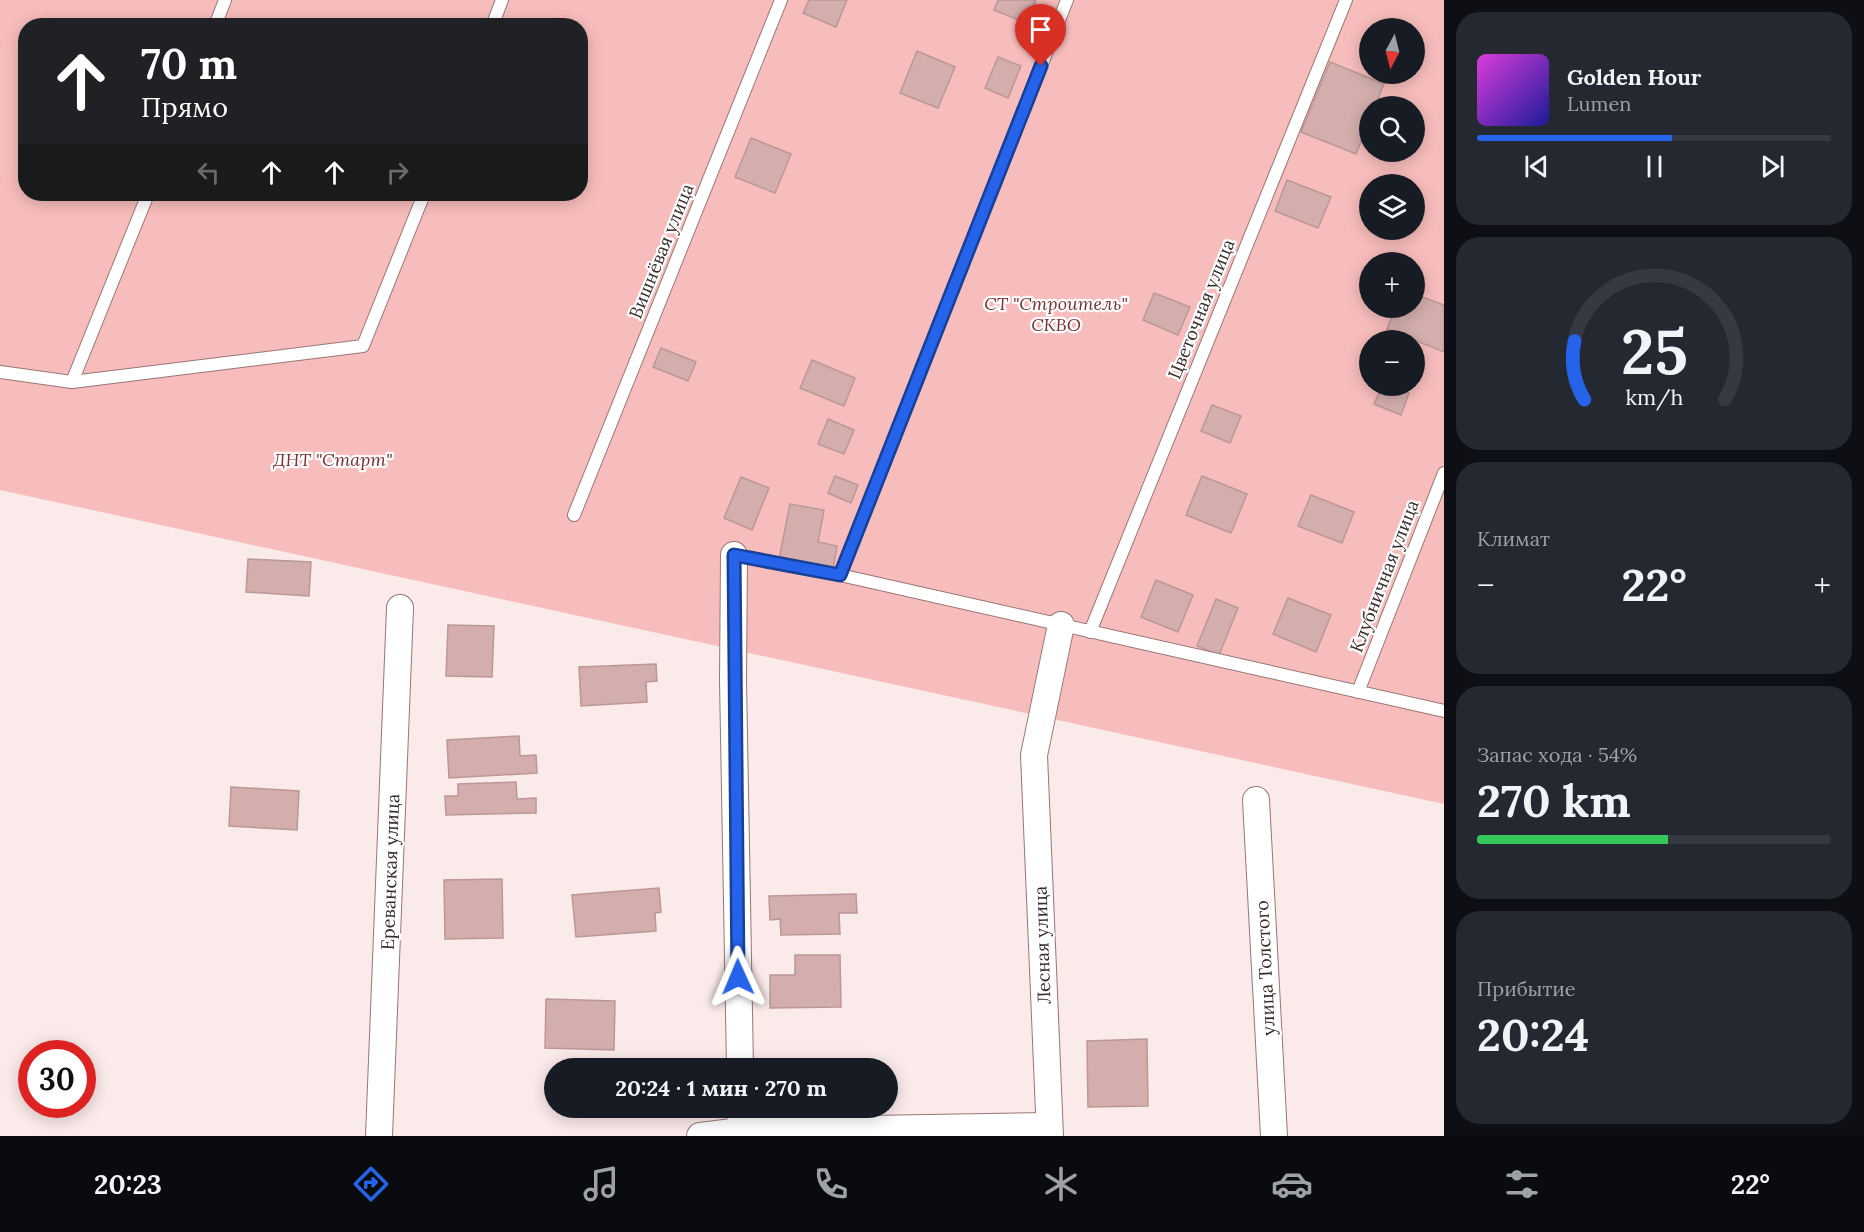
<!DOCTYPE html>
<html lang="ru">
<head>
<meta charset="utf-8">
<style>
  :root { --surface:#171b24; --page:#242831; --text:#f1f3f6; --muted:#9ea1a6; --line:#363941; --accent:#2563eb }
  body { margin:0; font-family:Lora,serif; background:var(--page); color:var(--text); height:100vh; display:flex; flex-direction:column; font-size:22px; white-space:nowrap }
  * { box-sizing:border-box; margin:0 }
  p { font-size:20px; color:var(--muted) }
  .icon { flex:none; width:33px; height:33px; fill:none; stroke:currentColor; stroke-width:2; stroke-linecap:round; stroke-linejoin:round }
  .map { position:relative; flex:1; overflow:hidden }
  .side { display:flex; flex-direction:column; gap:12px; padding:12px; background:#0d0f14; width:420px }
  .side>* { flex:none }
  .hud { position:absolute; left:18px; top:18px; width:570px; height:183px; border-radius:24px; box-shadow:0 3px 15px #0003; background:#202124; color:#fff; overflow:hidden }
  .needle { width:39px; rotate:187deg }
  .buttons { position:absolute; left:1359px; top:18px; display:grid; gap:12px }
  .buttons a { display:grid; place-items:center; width:66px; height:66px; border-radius:50%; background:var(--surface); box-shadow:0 3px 15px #0003; font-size:30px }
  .speed { position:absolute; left:18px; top:1040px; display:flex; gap:12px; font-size:30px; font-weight:700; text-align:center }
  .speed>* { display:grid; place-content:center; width:78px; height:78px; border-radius:50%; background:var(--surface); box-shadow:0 3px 15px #0003; line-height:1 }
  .speed .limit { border:9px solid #d22; background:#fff; color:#111 }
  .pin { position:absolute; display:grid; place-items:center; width:51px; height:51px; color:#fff; margin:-62px -26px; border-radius:50% 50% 50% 0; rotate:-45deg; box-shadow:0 0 6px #0007 }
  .pin .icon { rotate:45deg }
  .me { position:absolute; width:66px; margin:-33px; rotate:359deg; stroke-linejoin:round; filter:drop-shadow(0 0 4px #0008) }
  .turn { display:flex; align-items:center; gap:21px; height:126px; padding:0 24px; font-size:27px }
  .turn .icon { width:78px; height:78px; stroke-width:2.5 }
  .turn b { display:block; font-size:42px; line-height:51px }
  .lanes { display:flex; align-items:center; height:57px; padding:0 24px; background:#0003; justify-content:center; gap:30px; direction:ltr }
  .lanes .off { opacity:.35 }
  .big { font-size:45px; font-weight:700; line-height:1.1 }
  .side .widget { flex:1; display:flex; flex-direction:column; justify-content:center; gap:9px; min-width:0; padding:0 21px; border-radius:24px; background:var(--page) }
  .side .dial { align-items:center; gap:0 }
  .dial svg { height:156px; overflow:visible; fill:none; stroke:var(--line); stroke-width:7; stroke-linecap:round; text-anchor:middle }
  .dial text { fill:var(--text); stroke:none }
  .song { display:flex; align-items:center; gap:18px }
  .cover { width:72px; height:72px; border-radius:9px; background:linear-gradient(135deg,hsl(300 70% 55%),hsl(240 70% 35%)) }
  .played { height:6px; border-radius:3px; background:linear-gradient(90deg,var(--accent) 55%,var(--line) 55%) }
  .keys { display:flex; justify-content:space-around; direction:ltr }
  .heat { display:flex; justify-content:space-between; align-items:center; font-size:33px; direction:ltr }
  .charge { height:9px; border-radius:4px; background:linear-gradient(90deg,#34c759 54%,var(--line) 0) }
  .trip { position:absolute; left:544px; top:1058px; width:354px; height:60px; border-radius:30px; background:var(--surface); box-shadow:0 3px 15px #0003; font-weight:700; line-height:60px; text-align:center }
  .menu { display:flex; height:96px; justify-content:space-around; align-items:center; background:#090b0e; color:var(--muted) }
  .menu .icon { width:42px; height:42px }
  .menu .current { color:var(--accent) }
  .menu b { font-size:27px; color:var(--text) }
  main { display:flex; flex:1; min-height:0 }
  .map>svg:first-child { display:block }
  .green { fill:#f7bdbc; fill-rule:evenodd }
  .building { fill:#d3aead; stroke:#bb9796; stroke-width:1.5 }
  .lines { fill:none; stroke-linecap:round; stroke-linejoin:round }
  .lane-casing { stroke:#997675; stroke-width:14 }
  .street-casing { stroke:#997675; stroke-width:28 }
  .lane { stroke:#fff; stroke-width:12 }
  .street { stroke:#fff; stroke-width:26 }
  .route-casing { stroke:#184099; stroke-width:15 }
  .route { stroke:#2563eb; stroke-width:10 }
  .labels { text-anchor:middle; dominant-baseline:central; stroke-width:4.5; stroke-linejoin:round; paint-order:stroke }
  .street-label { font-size:18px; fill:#3a2b2b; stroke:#fff }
  .park-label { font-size:18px; font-style:italic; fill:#7b3033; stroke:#fff }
</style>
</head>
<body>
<main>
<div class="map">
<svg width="1444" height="1136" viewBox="0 0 1444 1136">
  <rect width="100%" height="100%" fill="#faeae9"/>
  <!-- green -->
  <path class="green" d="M0 0H1444V804L0 490ZM26 26H580V194H26ZM1370 28H1414V74H1370ZM1370 106H1414V152H1370ZM1370 184H1414V230H1370ZM1370 262H1414V308H1370ZM1370 340H1414V386H1370Z"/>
  <!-- building -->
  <g class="building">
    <path d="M809 0H847L836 27 803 13Z"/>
    <path d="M998 0H1036L1026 23 994 10Z"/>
    <path d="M917 51 955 67 938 108 900 93Z"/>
    <path d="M998 57 1021 66 1008 98 985 88Z"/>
    <path d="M1330 62 1384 84 1375 106H1370V120L1356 154 1301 132Z"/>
    <path d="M751 138 791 154 775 193 735 177Z"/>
    <path d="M1287 180 1331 197 1318 228 1275 211Z"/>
    <path d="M1154 293 1190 307 1178 335 1143 320Z"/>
    <path d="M1414 294 1444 305V352L1387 329 1395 308H1414Z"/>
    <path d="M661 348 696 362 688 381 653 367Z"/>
    <path d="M812 360 855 378 844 406 800 388Z"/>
    <path d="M1382 386H1391L1409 393 1401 415 1374 404Z"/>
    <path d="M1212 405 1241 416 1230 443 1201 431Z"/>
    <path d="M828 419 854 430 844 454 818 444Z"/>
    <path d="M835 476 858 485 851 503 828 493Z"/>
    <path d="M1202 476 1247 494 1231 533 1186 515Z"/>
    <path d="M741 477 769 488 752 530 724 518Z"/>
    <path d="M1311 495 1354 512 1342 543 1298 526Z"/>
    <path d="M790 504 824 510 818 542 837 546 833 569 779 559Z"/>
    <path d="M248 559 311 562 309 596 246 592Z"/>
    <path d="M1156 580 1193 595 1178 632 1141 617Z"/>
    <path d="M1288 598 1331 615 1316 652 1273 634Z"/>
    <path d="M1216 599 1238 608 1219 655 1197 646Z"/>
    <path d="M448 625 494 626 492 677 446 676Z"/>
    <path d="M656 664 657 681 646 682 647 702 581 706 579 667Z"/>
    <path d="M519 736 520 756 536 755 537 773 449 778 447 740Z"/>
    <path d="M516 782 517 799 536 798V813L446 815 445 796H458V784Z"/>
    <path d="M231 787 299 791 297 830 229 826Z"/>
    <path d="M502 879 503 938 445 939 444 880Z"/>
    <path d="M659 888 661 912 655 913 656 931 576 937 572 895Z"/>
    <path d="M856 894 857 913H839L840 934 781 935 780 919 770 920 769 896Z"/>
    <path d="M795 955H840L841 1007 770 1008V975H795Z"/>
    <path d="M546 999 615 1001 614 1050 545 1048Z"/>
    <path d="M1147 1039 1148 1106 1088 1107 1087 1041Z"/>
  </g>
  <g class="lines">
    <defs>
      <g id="lane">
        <path d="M215 26 225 0"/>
        <path d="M492 26 502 0"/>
        <path d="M0 372 72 382 363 346 424 194"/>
        <path d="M72 382 148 194"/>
        <path d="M574 515 781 0"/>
        <path d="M734 555 840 575 1444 711"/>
        <path d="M840 575 1067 0"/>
        <path d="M1090 632 1346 0"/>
        <path d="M1358 692 1444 473"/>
      </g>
      <g id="street">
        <path d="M734 555 733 680 740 1068"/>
        <path d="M1256 800 1274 1136"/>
        <path d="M740 1107 741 1131"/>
        <path d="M379 1136 400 608"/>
        <path d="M700 1136 741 1131 1049 1126"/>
        <path d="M1050 1136 1034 755 1061 625"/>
      </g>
    </defs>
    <!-- lane casing -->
    <use href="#lane" class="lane-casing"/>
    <!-- street casing -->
    <use href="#street" class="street-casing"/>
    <!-- lane -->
    <use href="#lane" class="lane"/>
    <!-- street -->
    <use href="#street" class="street"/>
  </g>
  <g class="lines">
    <defs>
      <path id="route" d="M738 977 734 555 840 575 1041 66"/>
    </defs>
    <!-- route casing -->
    <use href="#route" class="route-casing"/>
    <!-- route -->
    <use href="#route" class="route"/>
  </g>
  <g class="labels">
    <!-- street labels -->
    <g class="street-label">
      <text transform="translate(661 251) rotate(-68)">Вишнёвая улица</text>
      <text transform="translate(1201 309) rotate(-68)">Цветочная улица</text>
      <text transform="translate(1384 576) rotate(-69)">Клубничная улица</text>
      <text transform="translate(390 872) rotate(-88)">Ереванская улица</text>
      <text transform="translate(1042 945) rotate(-92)">Лесная улица</text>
      <text transform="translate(1265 968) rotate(-93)">улица Толстого</text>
    </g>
    <!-- park labels -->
    <g class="park-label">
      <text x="1056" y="303">СТ "Строитель"<tspan x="1056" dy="21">СКВО</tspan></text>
      <text x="333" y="459">ДНТ "Старт"</text>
    </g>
  </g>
</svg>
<div class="buttons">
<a><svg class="needle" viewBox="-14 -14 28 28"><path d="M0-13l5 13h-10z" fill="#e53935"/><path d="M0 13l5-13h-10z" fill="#9ea1a6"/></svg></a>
<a><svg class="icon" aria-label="search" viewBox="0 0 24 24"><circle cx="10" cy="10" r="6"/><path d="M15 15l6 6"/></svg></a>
<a><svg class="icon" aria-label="layers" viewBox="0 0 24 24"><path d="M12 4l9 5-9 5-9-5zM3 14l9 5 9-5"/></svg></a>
<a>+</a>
<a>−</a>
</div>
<div class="speed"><div class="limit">30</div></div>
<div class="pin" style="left:1041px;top:66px;background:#d93025"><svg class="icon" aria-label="arrive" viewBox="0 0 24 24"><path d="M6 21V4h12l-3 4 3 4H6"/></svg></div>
<svg class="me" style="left:738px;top:977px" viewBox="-20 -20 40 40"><path d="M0-17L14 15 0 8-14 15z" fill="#2563eb" stroke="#fff" stroke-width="4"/></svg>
<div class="trip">20:24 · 1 мин · 270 m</div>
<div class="hud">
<div class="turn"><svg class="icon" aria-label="ahead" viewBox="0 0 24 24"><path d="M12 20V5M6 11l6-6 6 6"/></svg><div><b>70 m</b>Прямо</div></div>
<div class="lanes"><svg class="icon off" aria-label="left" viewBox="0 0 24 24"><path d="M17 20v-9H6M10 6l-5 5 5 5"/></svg><svg class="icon" aria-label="ahead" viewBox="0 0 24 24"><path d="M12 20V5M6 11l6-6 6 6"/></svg><svg class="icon" aria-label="ahead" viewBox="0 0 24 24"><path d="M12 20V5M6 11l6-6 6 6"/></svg><svg class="icon off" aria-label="right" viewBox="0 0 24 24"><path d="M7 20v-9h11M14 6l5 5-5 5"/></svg></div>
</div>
</div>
<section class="side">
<div class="widget">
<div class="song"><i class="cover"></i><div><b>Golden Hour</b><p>Lumen</p></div></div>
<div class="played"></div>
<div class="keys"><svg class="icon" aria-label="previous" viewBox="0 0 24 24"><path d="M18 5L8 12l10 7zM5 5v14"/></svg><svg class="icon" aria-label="pause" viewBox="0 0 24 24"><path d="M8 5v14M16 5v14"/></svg><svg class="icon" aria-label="next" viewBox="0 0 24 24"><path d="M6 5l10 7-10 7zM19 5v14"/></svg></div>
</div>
<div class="widget dial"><svg viewBox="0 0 100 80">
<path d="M14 69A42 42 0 1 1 86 69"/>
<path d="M14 69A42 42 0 0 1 9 39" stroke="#2563eb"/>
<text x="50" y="56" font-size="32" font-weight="700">25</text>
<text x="50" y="72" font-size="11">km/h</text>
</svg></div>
<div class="widget"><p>Климат</p>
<div class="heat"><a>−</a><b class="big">22°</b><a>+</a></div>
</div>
<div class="widget"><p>Запас хода · 54%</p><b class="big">270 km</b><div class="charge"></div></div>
<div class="widget"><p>Прибытие</p><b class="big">20:24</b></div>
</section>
</main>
<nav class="menu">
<b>20:23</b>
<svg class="icon current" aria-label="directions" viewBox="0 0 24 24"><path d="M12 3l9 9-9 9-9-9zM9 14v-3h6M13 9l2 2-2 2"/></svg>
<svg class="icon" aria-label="music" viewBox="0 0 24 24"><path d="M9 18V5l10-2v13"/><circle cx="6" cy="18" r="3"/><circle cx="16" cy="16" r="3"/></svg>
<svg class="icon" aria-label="phone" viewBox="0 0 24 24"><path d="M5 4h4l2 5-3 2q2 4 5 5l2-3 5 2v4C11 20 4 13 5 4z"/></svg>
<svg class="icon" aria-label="climate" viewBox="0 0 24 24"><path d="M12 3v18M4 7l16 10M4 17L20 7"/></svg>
<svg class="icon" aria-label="car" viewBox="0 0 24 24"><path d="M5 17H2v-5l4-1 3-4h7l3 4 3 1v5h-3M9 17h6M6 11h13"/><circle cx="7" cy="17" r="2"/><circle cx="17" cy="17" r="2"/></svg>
<svg class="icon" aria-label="filters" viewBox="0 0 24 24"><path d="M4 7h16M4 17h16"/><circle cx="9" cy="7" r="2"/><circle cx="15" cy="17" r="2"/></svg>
<b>22°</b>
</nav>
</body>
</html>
